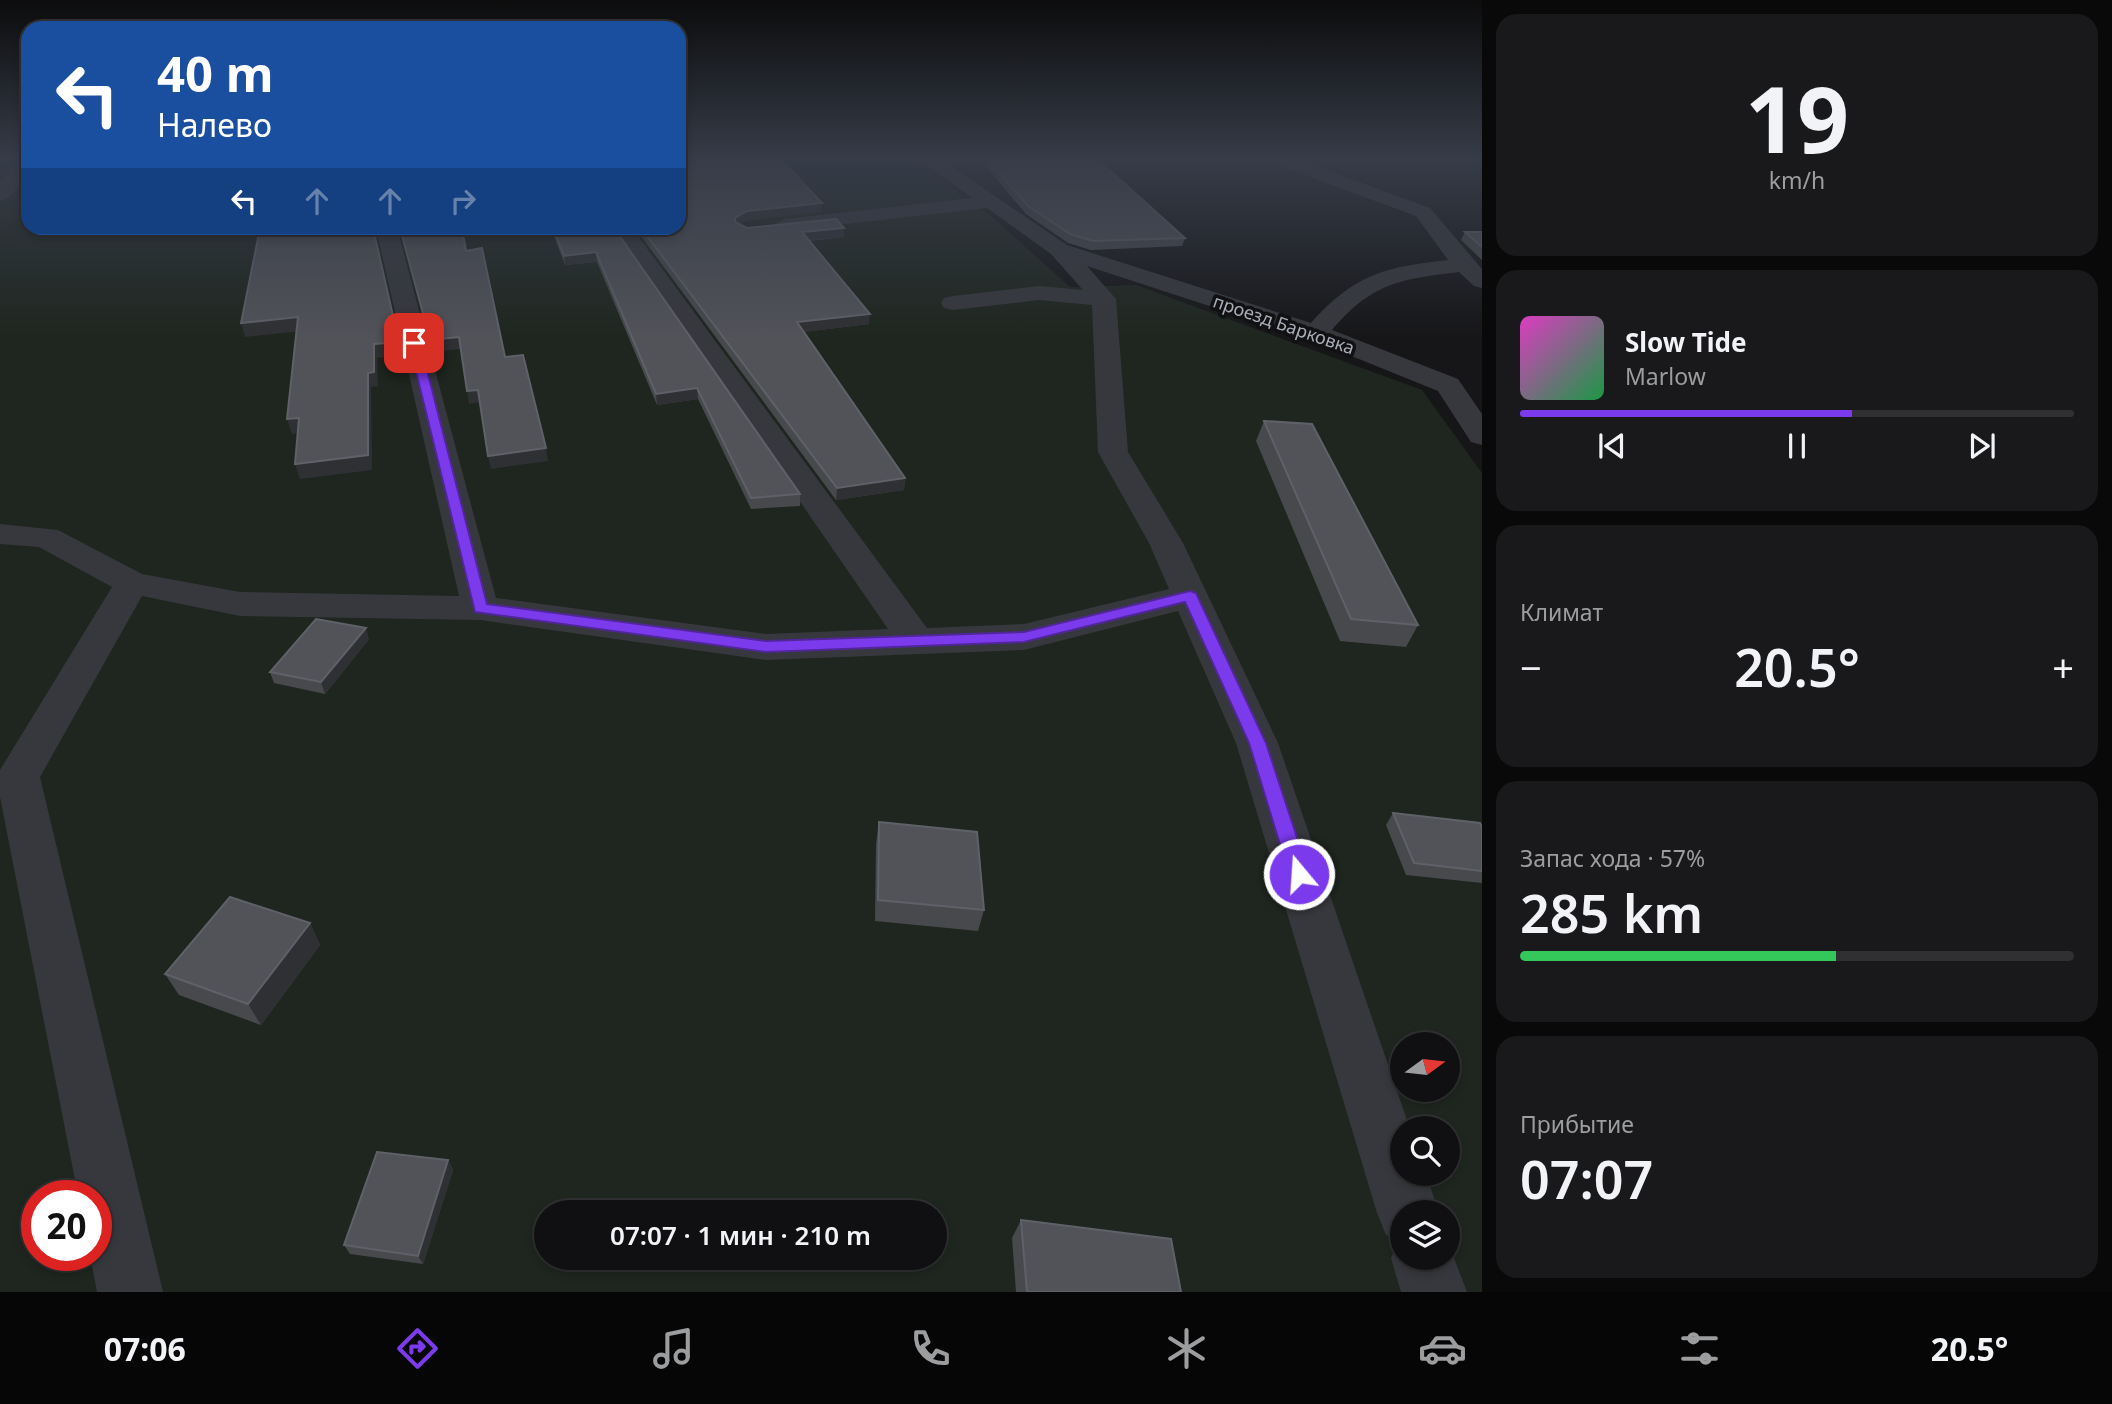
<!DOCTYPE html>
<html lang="ru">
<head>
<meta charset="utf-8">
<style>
  :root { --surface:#101012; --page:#19191b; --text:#f1f3f6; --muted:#9c9d9f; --line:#303032; --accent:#7c3aed }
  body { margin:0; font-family:"Noto Sans",sans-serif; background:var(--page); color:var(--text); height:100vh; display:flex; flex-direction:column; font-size:26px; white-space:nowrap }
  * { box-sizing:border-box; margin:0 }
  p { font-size:23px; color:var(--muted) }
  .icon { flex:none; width:38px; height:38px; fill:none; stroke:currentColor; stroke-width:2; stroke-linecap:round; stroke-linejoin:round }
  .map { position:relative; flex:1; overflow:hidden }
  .panel { display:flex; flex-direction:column; gap:14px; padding:14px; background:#09090a; width:630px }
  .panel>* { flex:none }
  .top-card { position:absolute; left:21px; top:21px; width:665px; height:214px; border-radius:21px; box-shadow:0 4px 10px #0003,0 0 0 2px var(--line); background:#1a4fa0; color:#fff; overflow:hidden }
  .needle { width:46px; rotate:75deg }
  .tools { position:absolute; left:1390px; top:1032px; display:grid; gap:14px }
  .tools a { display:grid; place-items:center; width:70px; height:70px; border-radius:50%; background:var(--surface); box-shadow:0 4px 10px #0003,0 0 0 2px var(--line); font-size:35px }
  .speed { position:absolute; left:21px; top:1180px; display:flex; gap:14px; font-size:35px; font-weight:700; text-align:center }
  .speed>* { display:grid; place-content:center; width:91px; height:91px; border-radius:50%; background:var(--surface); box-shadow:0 4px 10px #0003,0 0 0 2px var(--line); line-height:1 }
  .speed .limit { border:10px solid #d22; background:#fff; color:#111 }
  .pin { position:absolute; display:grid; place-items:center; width:60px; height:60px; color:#fff; margin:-30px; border-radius:14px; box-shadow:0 4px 10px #0006 }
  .me { position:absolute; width:77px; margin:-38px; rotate:342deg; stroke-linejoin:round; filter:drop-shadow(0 0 5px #0008) }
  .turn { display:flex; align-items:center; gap:24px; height:147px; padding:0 21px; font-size:32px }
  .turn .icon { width:91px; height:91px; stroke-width:2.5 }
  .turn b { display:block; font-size:49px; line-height:60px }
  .lanes { display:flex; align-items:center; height:66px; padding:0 21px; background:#0003; justify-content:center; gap:35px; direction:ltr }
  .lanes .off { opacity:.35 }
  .big { font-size:52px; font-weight:600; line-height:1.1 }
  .panel .tile { flex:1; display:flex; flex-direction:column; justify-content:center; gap:10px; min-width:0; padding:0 24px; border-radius:21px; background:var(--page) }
  .panel .dial { align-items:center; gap:0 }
  .dial b { font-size:91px; line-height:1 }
  .song { display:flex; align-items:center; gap:21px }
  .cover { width:84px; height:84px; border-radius:10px; background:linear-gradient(135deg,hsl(310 70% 55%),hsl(140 70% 35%)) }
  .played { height:7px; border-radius:4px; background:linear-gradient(90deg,var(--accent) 60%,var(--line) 60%) }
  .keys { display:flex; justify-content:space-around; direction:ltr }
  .heat { display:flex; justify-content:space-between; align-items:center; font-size:38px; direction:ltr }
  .charge { height:10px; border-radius:5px; background:linear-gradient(90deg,#34c759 57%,var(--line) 0) }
  .trip { position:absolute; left:534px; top:1200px; width:413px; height:70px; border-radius:35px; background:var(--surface); box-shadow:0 4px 10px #0003,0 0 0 2px var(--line); font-weight:600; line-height:70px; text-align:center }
  .dock { display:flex; height:112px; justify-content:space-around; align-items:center; background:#060607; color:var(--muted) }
  .dock .icon { width:49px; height:49px }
  .dock .active { color:var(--accent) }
  .dock b { font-size:32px; color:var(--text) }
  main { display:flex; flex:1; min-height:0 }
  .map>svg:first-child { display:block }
  .green { fill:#1e261f; fill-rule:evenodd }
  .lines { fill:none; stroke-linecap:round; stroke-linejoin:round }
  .minor { fill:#37383d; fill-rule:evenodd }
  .wall { fill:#47494d }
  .shaded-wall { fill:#2f3033 }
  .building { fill:#525359; stroke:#5f6168; stroke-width:2 }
  .route { fill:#7c3aed; stroke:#51269a; stroke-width:2 }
  .labels { text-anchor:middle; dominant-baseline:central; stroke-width:7; stroke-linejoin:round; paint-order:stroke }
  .far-street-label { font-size:18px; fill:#a8adb8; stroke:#111113 }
</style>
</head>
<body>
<main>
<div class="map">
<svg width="1482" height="1292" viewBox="0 0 1482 1292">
  <rect width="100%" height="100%" fill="#161618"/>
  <!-- green -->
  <path class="green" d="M0 158H28V228H679V158H907L989 214 1070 287 1136 285 1422 390 1482 473V1292H0ZM1402 1045H1447V1090H1402ZM1402 1129H1447V1174H1402ZM37 1195H96V1255H37ZM546 1213H934V1258H546ZM1402 1213H1447V1258H1402Z"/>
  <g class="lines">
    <!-- minor -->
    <g class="minor">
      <path d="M20 158H28C28 173 17 197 0 201V182Z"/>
      <path d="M918 158H939L1067 245 1311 323C1355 274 1385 267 1448 260L1416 216 1270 162 1268 158H1293L1430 208 1482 269V288L1474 286 1459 272C1400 279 1372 283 1332 330L1458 379 1482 414V445L1471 442 1438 391 1307 338 1087 266 1116 299 1128 452 1183 543 1278 743 1410 1129H1402V1174H1426L1439 1213H1402V1258H1447V1240L1467 1292H1401L1391 1258 1399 1240 1386 1235 1377 1213 1236 743 1178 611 1024 650 766 660 480 620 240 616 142 596 40 777 163 1292H97L90 1255H96V1195H78L0 797V770L112 587 39 547 0 544V524L58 530 142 574 240 592 459 596 376 228H397L496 598 766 634 888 629 611 228H632L927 628 1024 624 1169 589 1149 543 1098 452 1092 305 1039 300 953 310 944 308 941 303 944 298 953 296 1039 286 1083 290 1051 254 987 208 784 231 773 225 784 219 972 198Z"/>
    </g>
  </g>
  <!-- wall -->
  <g class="wall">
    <path d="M985 158H1096L1185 238 1182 246 1091 250 1068 243 1026 214 984 164Z"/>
    <path d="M821 212 747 220 739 224 747 228 844 237 809 241 869 324 803 332 905 478 904 490 836 500 635 228H679Z"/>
    <path d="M551 228H614L800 494V506L751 509 698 399 657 405 597 262 565 265Z"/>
    <path d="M1465 232H1482V260L1461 240Z"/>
    <path d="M1264 421 1418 625 1406 647 1340 641 1256 441Z"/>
    <path d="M369 639 325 694 274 683 270 672Z"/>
    <path d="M1393 813 1482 827V883L1406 875 1386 825Z"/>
    <path d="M879 822 984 910 978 931 875 921 876 844Z"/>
    <path d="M310 923 320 945 261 1025 179 995 165 974Z"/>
    <path d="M448 1160 453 1170 423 1264 350 1254 344 1245Z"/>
    <path d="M1021 1220 1181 1292H1016L1012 1238Z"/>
  </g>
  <!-- shaded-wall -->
  <g class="shaded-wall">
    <path d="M822 203 821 212 747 220 735 227V218L747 211Z"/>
    <path d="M373 228 402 355 377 358 378 386 371 387 372 470 300 479 295 464 368 373Z"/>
    <path d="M844 228V237L802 241V232Z"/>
    <path d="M596 252 597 262 565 265 564 256Z"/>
    <path d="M870 314 869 324 796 333 797 322Z"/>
    <path d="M298 317 302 331 245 337 241 323Z"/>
    <path d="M459 337 461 349 433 352 430 340Z"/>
    <path d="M697 388 698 399 657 405 656 394Z"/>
    <path d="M478 390 480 402 469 404 467 391Z"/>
    <path d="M299 418 304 432 292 434 287 419Z"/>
    <path d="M546 448 548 461 491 469 488 456Z"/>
    <path d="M905 478 904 490 836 500 837 488Z"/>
    <path d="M366 628 369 639 325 694 321 682Z"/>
    <path d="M310 923 320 945 261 1025 248 1004Z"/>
    <path d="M448 1160 453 1170 423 1264 418 1256Z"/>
  </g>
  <!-- building -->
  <g class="building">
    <path d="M737 158H780L822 203 747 211 735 218V222L747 228 836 219 844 228 802 232 870 314 797 322 905 478 837 488 641 228H679V163Z"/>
    <path d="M986 158H1096L1185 238 1093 241 1070 234 1028 206Z"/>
    <path d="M260 228H373L399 342 374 344V372L368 373V455L295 464 299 418 287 419 298 317 241 323Z"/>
    <path d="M400 228H462L466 251 482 248 505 357 523 355 546 448 488 456 478 390 467 391 459 337 430 340Z"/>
    <path d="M553 228H614L800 494 751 498 697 388 656 394 596 252 564 256Z"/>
    <path d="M1465 232H1482V247Z"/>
    <path d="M1264 421 1312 424 1418 625 1351 619Z"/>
    <path d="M316 619 366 628 321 682 270 672Z"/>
    <path d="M1393 813 1480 823 1482 827V871L1414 863Z"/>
    <path d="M879 822 977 832 984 910 878 900Z"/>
    <path d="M230 897 310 923 248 1004 165 974Z"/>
    <path d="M377 1152 448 1160 418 1256 344 1245Z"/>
    <path d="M1021 1220 1171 1239 1181 1292H1027Z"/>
  </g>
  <!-- sky -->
  <linearGradient id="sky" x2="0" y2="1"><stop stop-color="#0c0c0d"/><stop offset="0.47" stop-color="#363c48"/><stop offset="1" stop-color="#363c48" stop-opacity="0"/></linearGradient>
  <rect width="1482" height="339" fill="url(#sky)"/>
  <!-- route -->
  <path class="route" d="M414 340 420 343 487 604 766 641 1024 632 1190 591 1196 593 1266 743 1309 874 1306 879H1292L1289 874 1249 743 1185 602 1024 642 766 652 475 612 409 343Z"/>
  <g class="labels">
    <!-- far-street labels -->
    <g class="far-street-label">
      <text transform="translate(1284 324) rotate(19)">проезд Барковка</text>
    </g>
  </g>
</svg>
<div class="tools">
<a><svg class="needle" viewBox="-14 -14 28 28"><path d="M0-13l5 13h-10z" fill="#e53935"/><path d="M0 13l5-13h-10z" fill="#9c9d9f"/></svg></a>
<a><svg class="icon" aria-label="search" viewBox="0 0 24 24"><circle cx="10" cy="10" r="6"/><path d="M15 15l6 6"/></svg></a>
<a><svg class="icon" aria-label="layers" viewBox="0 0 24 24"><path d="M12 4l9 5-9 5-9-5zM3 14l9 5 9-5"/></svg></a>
</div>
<div class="speed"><div class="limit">20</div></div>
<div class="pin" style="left:414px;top:343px;background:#d93025"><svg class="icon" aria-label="arrive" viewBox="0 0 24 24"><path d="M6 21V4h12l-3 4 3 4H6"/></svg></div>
<svg class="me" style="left:1299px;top:874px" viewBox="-20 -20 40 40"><circle r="17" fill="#7c3aed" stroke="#fff" stroke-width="3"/><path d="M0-11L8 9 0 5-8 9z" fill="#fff"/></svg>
<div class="trip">07:07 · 1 мин · 210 m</div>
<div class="top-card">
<div class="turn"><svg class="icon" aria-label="left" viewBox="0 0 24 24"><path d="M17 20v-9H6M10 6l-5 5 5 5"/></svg><div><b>40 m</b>Налево</div></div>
<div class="lanes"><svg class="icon" aria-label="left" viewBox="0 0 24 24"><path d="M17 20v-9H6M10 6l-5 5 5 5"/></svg><svg class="icon off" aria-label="ahead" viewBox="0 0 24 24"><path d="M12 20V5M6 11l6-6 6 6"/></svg><svg class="icon off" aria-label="ahead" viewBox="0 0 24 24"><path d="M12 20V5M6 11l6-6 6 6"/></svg><svg class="icon off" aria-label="right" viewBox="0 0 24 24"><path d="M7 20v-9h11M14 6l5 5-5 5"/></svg></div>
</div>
</div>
<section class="panel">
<div class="tile dial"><b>19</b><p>km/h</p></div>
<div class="tile">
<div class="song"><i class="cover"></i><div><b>Slow Tide</b><p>Marlow</p></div></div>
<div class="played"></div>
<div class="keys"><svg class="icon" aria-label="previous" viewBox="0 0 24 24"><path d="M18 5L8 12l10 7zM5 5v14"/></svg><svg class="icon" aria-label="pause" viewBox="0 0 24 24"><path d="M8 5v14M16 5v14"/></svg><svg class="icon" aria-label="next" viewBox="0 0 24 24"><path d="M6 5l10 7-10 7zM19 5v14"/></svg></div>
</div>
<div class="tile"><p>Климат</p>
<div class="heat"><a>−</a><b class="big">20.5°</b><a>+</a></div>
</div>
<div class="tile"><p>Запас хода · 57%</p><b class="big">285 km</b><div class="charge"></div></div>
<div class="tile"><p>Прибытие</p><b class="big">07:07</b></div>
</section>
</main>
<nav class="dock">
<b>07:06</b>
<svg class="icon active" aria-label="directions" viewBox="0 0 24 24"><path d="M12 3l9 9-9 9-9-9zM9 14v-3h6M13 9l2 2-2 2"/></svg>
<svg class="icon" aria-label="music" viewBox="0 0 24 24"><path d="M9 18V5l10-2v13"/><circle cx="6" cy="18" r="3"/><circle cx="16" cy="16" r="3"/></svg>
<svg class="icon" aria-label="phone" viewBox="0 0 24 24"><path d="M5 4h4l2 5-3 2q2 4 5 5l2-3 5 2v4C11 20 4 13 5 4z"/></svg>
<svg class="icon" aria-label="climate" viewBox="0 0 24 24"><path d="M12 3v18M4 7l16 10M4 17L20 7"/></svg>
<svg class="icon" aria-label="car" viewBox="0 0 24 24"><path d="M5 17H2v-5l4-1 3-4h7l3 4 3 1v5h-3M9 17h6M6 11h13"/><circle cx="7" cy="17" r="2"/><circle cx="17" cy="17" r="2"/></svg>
<svg class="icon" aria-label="filters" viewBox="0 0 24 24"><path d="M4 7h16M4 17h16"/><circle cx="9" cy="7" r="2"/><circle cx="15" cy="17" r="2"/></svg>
<b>20.5°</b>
</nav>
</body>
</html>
